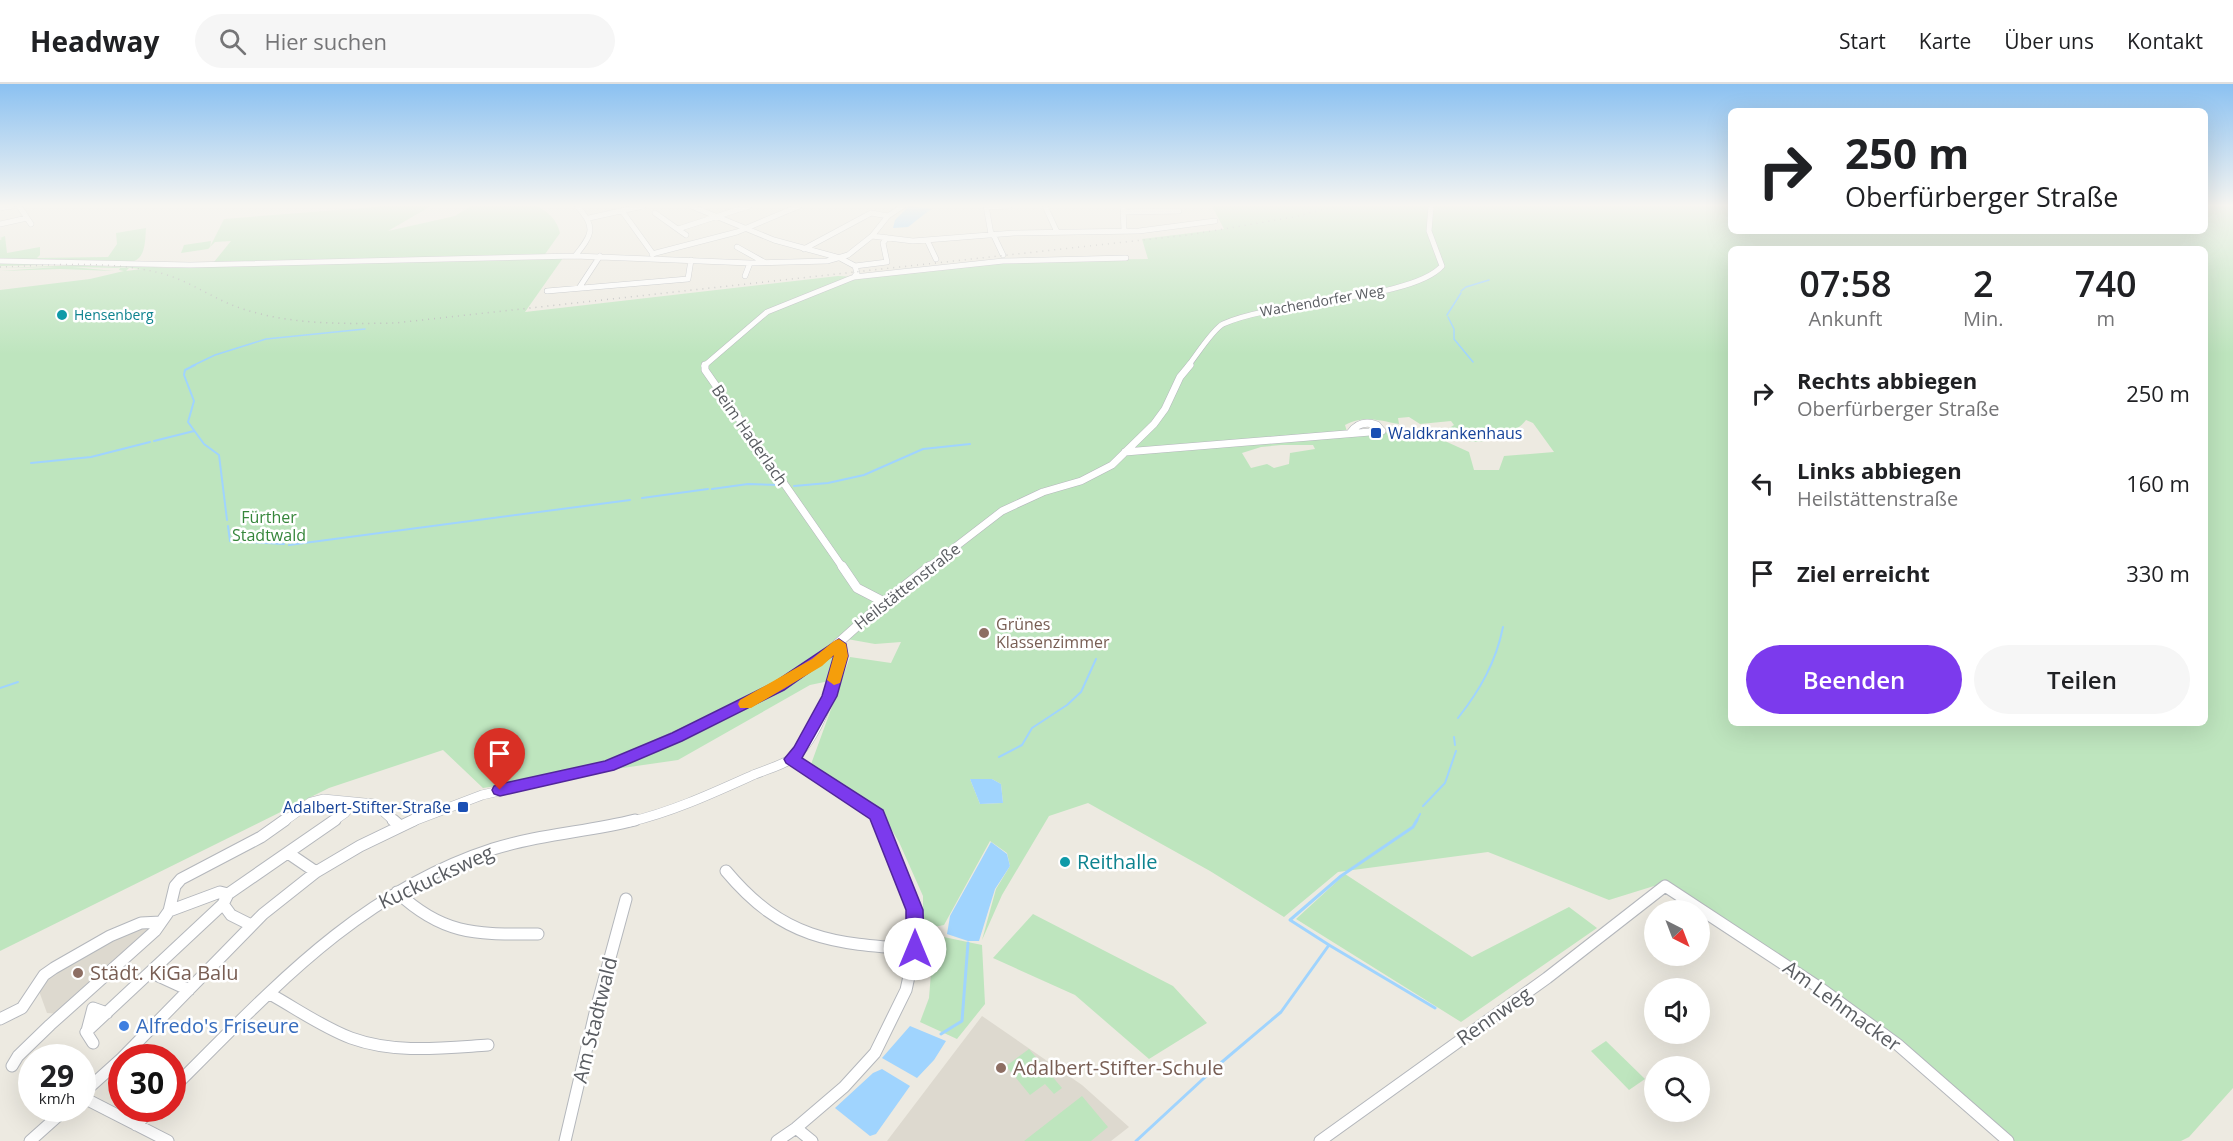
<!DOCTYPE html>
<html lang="de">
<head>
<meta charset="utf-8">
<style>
  body { margin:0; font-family:"Open Sans",sans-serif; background:#f6f6f6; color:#202124; height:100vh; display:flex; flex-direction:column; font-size:22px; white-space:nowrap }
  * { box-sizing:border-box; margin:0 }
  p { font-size:20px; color:#757577 }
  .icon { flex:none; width:33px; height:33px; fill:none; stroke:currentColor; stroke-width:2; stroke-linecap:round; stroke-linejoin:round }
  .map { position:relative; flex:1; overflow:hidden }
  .sheet { position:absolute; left:1728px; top:162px; width:480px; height:480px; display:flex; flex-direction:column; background:#fff; border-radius:9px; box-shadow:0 6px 24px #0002 }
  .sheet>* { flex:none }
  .top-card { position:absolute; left:1728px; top:24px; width:480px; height:126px; border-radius:9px; box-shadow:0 6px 24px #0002; background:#fff; color:#202124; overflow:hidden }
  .needle { width:39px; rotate:138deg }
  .tools { position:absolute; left:1644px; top:816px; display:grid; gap:12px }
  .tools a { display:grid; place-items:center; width:66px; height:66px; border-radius:50%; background:#fff; box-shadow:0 6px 24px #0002; font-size:30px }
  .speed { position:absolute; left:18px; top:960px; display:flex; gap:12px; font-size:30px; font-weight:700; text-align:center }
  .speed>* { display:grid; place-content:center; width:78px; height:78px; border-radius:50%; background:#fff; box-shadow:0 6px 24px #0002; line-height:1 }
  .speed small { font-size:15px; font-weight:400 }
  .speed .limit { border:9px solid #d22; background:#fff; color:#111 }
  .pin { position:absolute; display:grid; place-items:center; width:51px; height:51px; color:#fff; margin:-62px -26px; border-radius:50% 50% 50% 0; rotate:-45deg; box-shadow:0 0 6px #0007 }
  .pin .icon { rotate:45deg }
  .me { position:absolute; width:66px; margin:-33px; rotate:0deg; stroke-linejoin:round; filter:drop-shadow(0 0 4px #0008) }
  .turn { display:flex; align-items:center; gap:21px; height:126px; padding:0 18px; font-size:27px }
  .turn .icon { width:78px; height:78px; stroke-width:2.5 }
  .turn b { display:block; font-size:42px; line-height:51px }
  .eta { display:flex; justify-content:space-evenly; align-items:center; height:102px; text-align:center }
  .eta b { font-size:36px; font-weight:600; line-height:42px }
  .action { display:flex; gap:12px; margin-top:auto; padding:12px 18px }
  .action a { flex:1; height:69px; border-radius:36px; background:#7c3aed; color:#fff; font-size:24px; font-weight:600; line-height:69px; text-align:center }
  .action a+a { background:#f6f6f6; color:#202124 }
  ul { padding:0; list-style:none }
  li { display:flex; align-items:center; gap:18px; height:90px; padding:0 18px }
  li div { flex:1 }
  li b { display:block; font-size:22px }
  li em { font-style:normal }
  header { display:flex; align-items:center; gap:36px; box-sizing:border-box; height:84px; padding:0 30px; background:#fff; border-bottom:2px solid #e0e0e0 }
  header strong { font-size:28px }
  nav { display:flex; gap:33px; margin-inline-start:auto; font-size:21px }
  .search { width:420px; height:54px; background:#f6f6f6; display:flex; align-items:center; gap:15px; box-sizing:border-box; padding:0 21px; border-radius:33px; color:#757577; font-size:22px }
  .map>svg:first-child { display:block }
  .education { fill:#ddd9cf }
  .green { fill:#bee5be; fill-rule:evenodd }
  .water { fill:#a0d4fe }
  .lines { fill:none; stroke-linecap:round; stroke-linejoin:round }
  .stream-far2 { stroke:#a0d4fe; stroke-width:1.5 }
  .stream-far1 { stroke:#a0d4fe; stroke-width:2 }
  .stream { stroke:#a0d4fe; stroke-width:3 }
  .minor-far3-casing { stroke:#b4b7bc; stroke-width:6 }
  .minor-far2-casing { stroke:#b4b7bc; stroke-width:8 }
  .minor-far1-casing { stroke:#b4b7bc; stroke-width:10 }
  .minor-casing { stroke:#b4b7bc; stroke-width:13 }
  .minor-far3 { stroke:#fff; stroke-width:5 }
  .minor-far2 { stroke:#fff; stroke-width:7 }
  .minor-far1 { stroke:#fff; stroke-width:9 }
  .minor { stroke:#fff; stroke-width:11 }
  .rail { stroke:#b3b4b4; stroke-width:1.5; stroke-dasharray:1 5; stroke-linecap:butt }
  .route { fill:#7c3aed; stroke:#51269a; stroke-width:1.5 }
  .slow { fill:#f59e0b }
  .culture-dot { fill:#0f9aa8; stroke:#fff; stroke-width:2 }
  .transit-dot { fill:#1a4fb4; stroke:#fff; stroke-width:2 }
  .education-dot { fill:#8d6e63; stroke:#fff; stroke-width:2 }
  .shop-dot { fill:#3f7fe0; stroke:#fff; stroke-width:2 }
  .labels { text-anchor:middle; stroke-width:5; stroke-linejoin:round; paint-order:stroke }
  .far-street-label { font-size:14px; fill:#5a5d62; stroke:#fff }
  .far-culture-label { font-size:14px; fill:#0d838f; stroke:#fff; text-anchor:start }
  .transit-label { font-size:16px; fill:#164399; stroke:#fff; text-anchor:start }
  .street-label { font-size:16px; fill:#5a5d62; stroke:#fff }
  .park-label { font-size:16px; fill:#36863b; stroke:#fff }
  .education-label { font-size:16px; fill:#785e54; stroke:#fff; text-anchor:start }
  .near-culture-label { font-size:20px; fill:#0d838f; stroke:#fff; text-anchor:start }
  .near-street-label { font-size:20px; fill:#5a5d62; stroke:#fff }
  .near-education-label { font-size:20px; fill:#785e54; stroke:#fff; text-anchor:start }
  .near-shop-label { font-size:20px; fill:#366cbe; stroke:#fff; text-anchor:start }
</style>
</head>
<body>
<header>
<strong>Headway</strong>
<div class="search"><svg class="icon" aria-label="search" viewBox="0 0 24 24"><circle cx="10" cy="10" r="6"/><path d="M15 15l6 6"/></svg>Hier suchen</div>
<nav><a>Start</a><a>Karte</a><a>Über uns</a><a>Kontakt</a></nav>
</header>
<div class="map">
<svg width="2233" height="1057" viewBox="0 0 2233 1057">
  <rect width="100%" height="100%" fill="#edeae1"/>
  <path class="education" d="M135,843L154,844L60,930L47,929L39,907L46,895Z
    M982,932L1082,1001L1129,1043L1111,1057H887Z"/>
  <path class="green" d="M388,122H431L388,147L455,132L471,122H536C548,127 557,136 560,149L543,173L563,174L525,228L838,192L856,193L993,177L1148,175L1142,155L1224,145L1212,122H1731V147H2205V122H2233V1004L2189,1053L2181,1057H2010C1920,979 1830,901 1728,837C1705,823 1678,813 1654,802L1609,816L1488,768L1338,788L1284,833L1210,787L1088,719L1049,732L1002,811L982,856L996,805L1010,782L1007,769L990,757L944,841L923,845V812L899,758L881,728L810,683L850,573L891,579L901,558L875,560L847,555L829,597L810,601L678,676L483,704L443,666L329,704L0,867V206L90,195L124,187L119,186L120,184L73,183L114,187L60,185L0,187L57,183L0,184L84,181L129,184L126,187L142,185L90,180L0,182V178L91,179L170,184L209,182L211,180L175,178H214L231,157L215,158L208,165L181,169L184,161L211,157L210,163L224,135ZM1731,165H2205V639H1731ZM1409,333L1420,340L1451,337L1454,341L1448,345C1452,348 1459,354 1464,356C1483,362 1515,351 1526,336L1533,339L1554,368L1504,372L1499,386H1474L1469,368L1436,353L1403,357L1395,348L1348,351L1345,341C1364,331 1378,336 1399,340L1398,334ZM1281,361H1313L1315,365L1290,369L1289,380L1274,384L1267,380L1251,384L1242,369L1261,363ZM970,695H992L1001,700L1003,719L980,720Z
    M146,144C145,157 146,175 131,178L0,175V156L2,155L0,154L5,152L7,169L40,163V171L37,174L108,173L117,160L116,149Z
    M1345,790L1472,873L1569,823L1597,844L1461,938L1296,835Z
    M1033,830L1173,902L1207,939L1149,975L1075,911L993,874Z
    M934,851L982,861L985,920L957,955L920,938L929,914Z
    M1606,957L1645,995L1629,1006L1591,967Z
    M1029,965L1062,1004L1054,1010L1045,1000L1030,1011L1006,982Z
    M1082,1012L1108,1043L1091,1057H1024Z"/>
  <path class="water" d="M909,122L931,125L908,143L893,144L895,136Z
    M970,695H992L1001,700L1003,719L980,720Z
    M991,758L1007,770L1010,782L995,805L979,857H968L947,850L950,832Z
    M910,942L946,957L934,976L917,994L882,974Z
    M882,985L910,1002L876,1050L870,1052L835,1024L873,989Z"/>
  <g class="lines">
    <path class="stream-far2" d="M1461,207L1466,203L1489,196
      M1447,231L1461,209
      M1448,233L1454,245V255L1473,278
      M192,282L215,271L266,255L365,245"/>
    <path class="stream-far1" d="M195,281L185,286L184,291L194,317L188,338L204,360L219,371L227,436
      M154,357L194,347
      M31,379L91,373L150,358
      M794,402L828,399L864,391L923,365L970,360
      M712,405L748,400L779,401
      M642,414L708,405
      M228,442L230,457L284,460
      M289,461L630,416
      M0,604L18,598
      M1458,634C1480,606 1496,578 1503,543
      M1454,653L1455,661
      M999,673L1022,661L1032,644L1067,621L1081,608L1096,575
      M1423,722L1445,699L1456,667
      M1416,738L1420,730"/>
    <path class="stream" d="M1329,861L1435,924
      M941,950L962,937L968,859
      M1136,1057L1216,983L1281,928L1329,861L1290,836L1341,792L1413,743L1417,736"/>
    <g class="minor-far3-casing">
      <path id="minor-far3" d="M19,122L31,140
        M691,122L774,156L840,174L855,182L857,189L854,193
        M986,122L991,150
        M1045,122L1057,148
        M1123,122L1124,147
        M986,123L1009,122
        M0,124L12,122
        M622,127L653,170
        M1123,128L1179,127
        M655,129L686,151
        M589,134L643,122
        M0,140L27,134
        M678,145L749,122
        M993,150L1003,171
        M872,152L913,157L1014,149L1139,147L1215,137
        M927,156L936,175
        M737,163L764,178
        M804,165L871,129L888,132
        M652,170L737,148L799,122
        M575,172C592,151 597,143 577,122
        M0,177L190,181L575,172L750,179L827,177L848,171L872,152L888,132L903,122
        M855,182L887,178L883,159L887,154
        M745,192L750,179
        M579,204L600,172
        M547,207L688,195L691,176
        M704,282L767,228L854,193L1003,177L1126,174
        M1188,282C1196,272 1213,245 1223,240C1275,216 1412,216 1442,182L1429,147L1431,122"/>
    </g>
    <g class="minor-far2-casing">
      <path id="minor-far2" d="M705,281V286L843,484
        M1350,349C1357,339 1366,337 1377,341L1382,347
        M1125,368L1382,347
        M928,484L1002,427L1043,408L1081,397L1112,381L1154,340L1165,325L1180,293L1190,281"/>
    </g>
    <g class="minor-far1-casing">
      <path id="minor-far1" d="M842,482L857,504L884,518
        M792,675L877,731L880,738
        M283,738L311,718L323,715L375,720L395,738
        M332,738L345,729L353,719
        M411,738L482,711L608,682L742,622L817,578L884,518L930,482
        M629,738C672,728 713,709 753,691C765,686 780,682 791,675C817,659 842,589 839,560"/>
    </g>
    <g class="minor-casing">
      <path id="minor" d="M393,736L400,742
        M288,769L316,788
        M726,787C783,855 832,860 915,865
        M397,808C444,852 477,850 538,850
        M223,820L231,831L251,841
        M169,827L220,808L228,810
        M152,889L189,906
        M270,910C297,925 322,943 351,954C395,970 442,964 488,961
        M0,935L22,924L44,891L54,884L110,852L141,839L161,838
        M87,947L93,924L107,929
        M93,959L86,948L223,820L228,810L335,736
        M122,974L263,830L316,788L360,762L414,736
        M12,982L18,972L50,941L155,847L169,827L175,802L181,795L261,753L285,736
        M172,1005C270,908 357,809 493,765C540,750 588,748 635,736
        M82,1010L122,974
        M82,1013L168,1057
        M136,1041L153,1024
        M796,1044L812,1057
        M30,1057L67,1024
        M565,1057L595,929L626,815
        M777,1057L796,1044L844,1003L875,969L906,906L915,865L914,826L879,736
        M1320,1057L1547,894L1665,802L1820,904L1897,960L2008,1057"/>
    </g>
    <use href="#minor-far3" class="minor-far3"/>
    <use href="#minor-far2" class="minor-far2"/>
    <use href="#minor-far1" class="minor-far1"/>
    <use href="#minor" class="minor"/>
    <path class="rail" d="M0,183C53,181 108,176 160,189C189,196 213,215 240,224C290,241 343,240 395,239L1188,151L1294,133L1337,122"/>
  </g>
  <linearGradient id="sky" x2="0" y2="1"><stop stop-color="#8bc1f1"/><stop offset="0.45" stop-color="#f7f6f2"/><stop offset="1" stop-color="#f7f6f2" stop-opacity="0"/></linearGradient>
  <rect width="2233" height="270" fill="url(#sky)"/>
  <path class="route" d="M839,555L846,560L848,572L837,612L802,674L883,726L923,826L924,865L921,870L915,872L909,870L906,865V826L870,735L786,679L784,675L794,663L822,612L834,571L784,606L682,657L614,686L500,712L494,710L492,706L494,702L500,700L605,677L672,649L773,599Z"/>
  <path class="slow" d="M839,555L846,560L848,572L840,599L834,601L827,596L834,571L822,582L751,624H740L738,620L740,616L812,575L834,557Z"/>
  <g class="culture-dot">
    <circle cx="62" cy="231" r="6"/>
    <circle cx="1065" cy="778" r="6"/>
  </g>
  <g class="transit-dot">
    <rect x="1370" y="343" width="12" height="12" rx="3"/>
    <rect x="457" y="717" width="12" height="12" rx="3"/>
  </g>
  <g class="education-dot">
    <circle cx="984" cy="549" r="6"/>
    <circle cx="78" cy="889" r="6"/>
    <circle cx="1001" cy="984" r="6"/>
  </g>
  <circle class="shop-dot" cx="124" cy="942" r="6"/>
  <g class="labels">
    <g class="far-street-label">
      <text transform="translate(1322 217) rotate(-10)" y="5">Wachendorfer Weg</text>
    </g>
    <g class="far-culture-label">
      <text x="74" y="236">Hensenberg</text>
    </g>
    <g class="transit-label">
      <text x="1388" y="355">Waldkrankenhaus</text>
      <text x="451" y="729" text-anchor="end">Adalbert-Stifter-Straße</text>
    </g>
    <g class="street-label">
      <text transform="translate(750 351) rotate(55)" y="6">Beim Haderlach</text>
      <text transform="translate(907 502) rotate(-38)" y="6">Heilstättenstraße</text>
    </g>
    <g class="park-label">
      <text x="269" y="439">Fürther<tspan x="269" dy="18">Stadtwald</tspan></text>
    </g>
    <g class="education-label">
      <text x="996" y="546">Grünes<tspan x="996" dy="18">Klassenzimmer</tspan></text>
    </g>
    <g class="near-culture-label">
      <text x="1077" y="785">Reithalle</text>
    </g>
    <g class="near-street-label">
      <text transform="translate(436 793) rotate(-25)" y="7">Kuckucksweg</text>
      <text transform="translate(1842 922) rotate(36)" y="7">Am Lehmacker</text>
      <text transform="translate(1494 932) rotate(-35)" y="7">Rennweg</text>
      <text transform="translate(595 936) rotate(-76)" y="7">Am Stadtwald</text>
    </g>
    <g class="near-education-label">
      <text x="90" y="896">Städt. KiGa Balu</text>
      <text x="1013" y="991">Adalbert-Stifter-Schule</text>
    </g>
    <g class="near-shop-label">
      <text x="136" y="949">Alfredo's Friseure</text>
    </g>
  </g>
</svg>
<div class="tools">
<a><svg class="needle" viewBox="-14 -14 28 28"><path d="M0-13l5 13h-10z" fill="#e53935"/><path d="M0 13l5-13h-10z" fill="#757577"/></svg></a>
<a><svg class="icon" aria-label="sound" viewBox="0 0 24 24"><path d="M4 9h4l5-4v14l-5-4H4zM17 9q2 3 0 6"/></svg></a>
<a><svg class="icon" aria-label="search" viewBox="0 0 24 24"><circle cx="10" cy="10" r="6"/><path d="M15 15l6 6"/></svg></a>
</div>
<div class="speed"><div>29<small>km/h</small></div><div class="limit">30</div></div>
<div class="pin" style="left:500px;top:706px;background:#d93025"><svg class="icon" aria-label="arrive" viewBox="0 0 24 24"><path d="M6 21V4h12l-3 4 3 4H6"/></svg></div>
<svg class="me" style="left:915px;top:865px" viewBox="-20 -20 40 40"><circle r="19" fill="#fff"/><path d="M0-13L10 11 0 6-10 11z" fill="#7c3aed"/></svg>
<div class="top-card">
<div class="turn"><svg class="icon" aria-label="right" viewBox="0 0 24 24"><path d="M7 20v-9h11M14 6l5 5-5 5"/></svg><div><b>250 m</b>Oberfürberger Straße</div></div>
</div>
<section class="sheet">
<div class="eta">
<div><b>07:58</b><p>Ankunft</p></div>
<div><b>2</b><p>Min.</p></div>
<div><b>740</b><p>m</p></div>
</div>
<ul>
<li><svg class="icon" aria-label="right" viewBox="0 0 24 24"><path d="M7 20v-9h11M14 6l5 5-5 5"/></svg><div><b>Rechts abbiegen</b><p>Oberfürberger Straße</p></div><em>250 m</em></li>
<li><svg class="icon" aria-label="left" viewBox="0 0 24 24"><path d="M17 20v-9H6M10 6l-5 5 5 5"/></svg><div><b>Links abbiegen</b><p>Heilstättenstraße</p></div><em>160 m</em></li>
<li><svg class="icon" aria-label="arrive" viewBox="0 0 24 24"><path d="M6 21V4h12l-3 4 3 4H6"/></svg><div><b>Ziel erreicht</b></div><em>330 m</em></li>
</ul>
<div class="action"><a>Beenden</a><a>Teilen</a></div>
</section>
</div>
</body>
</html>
